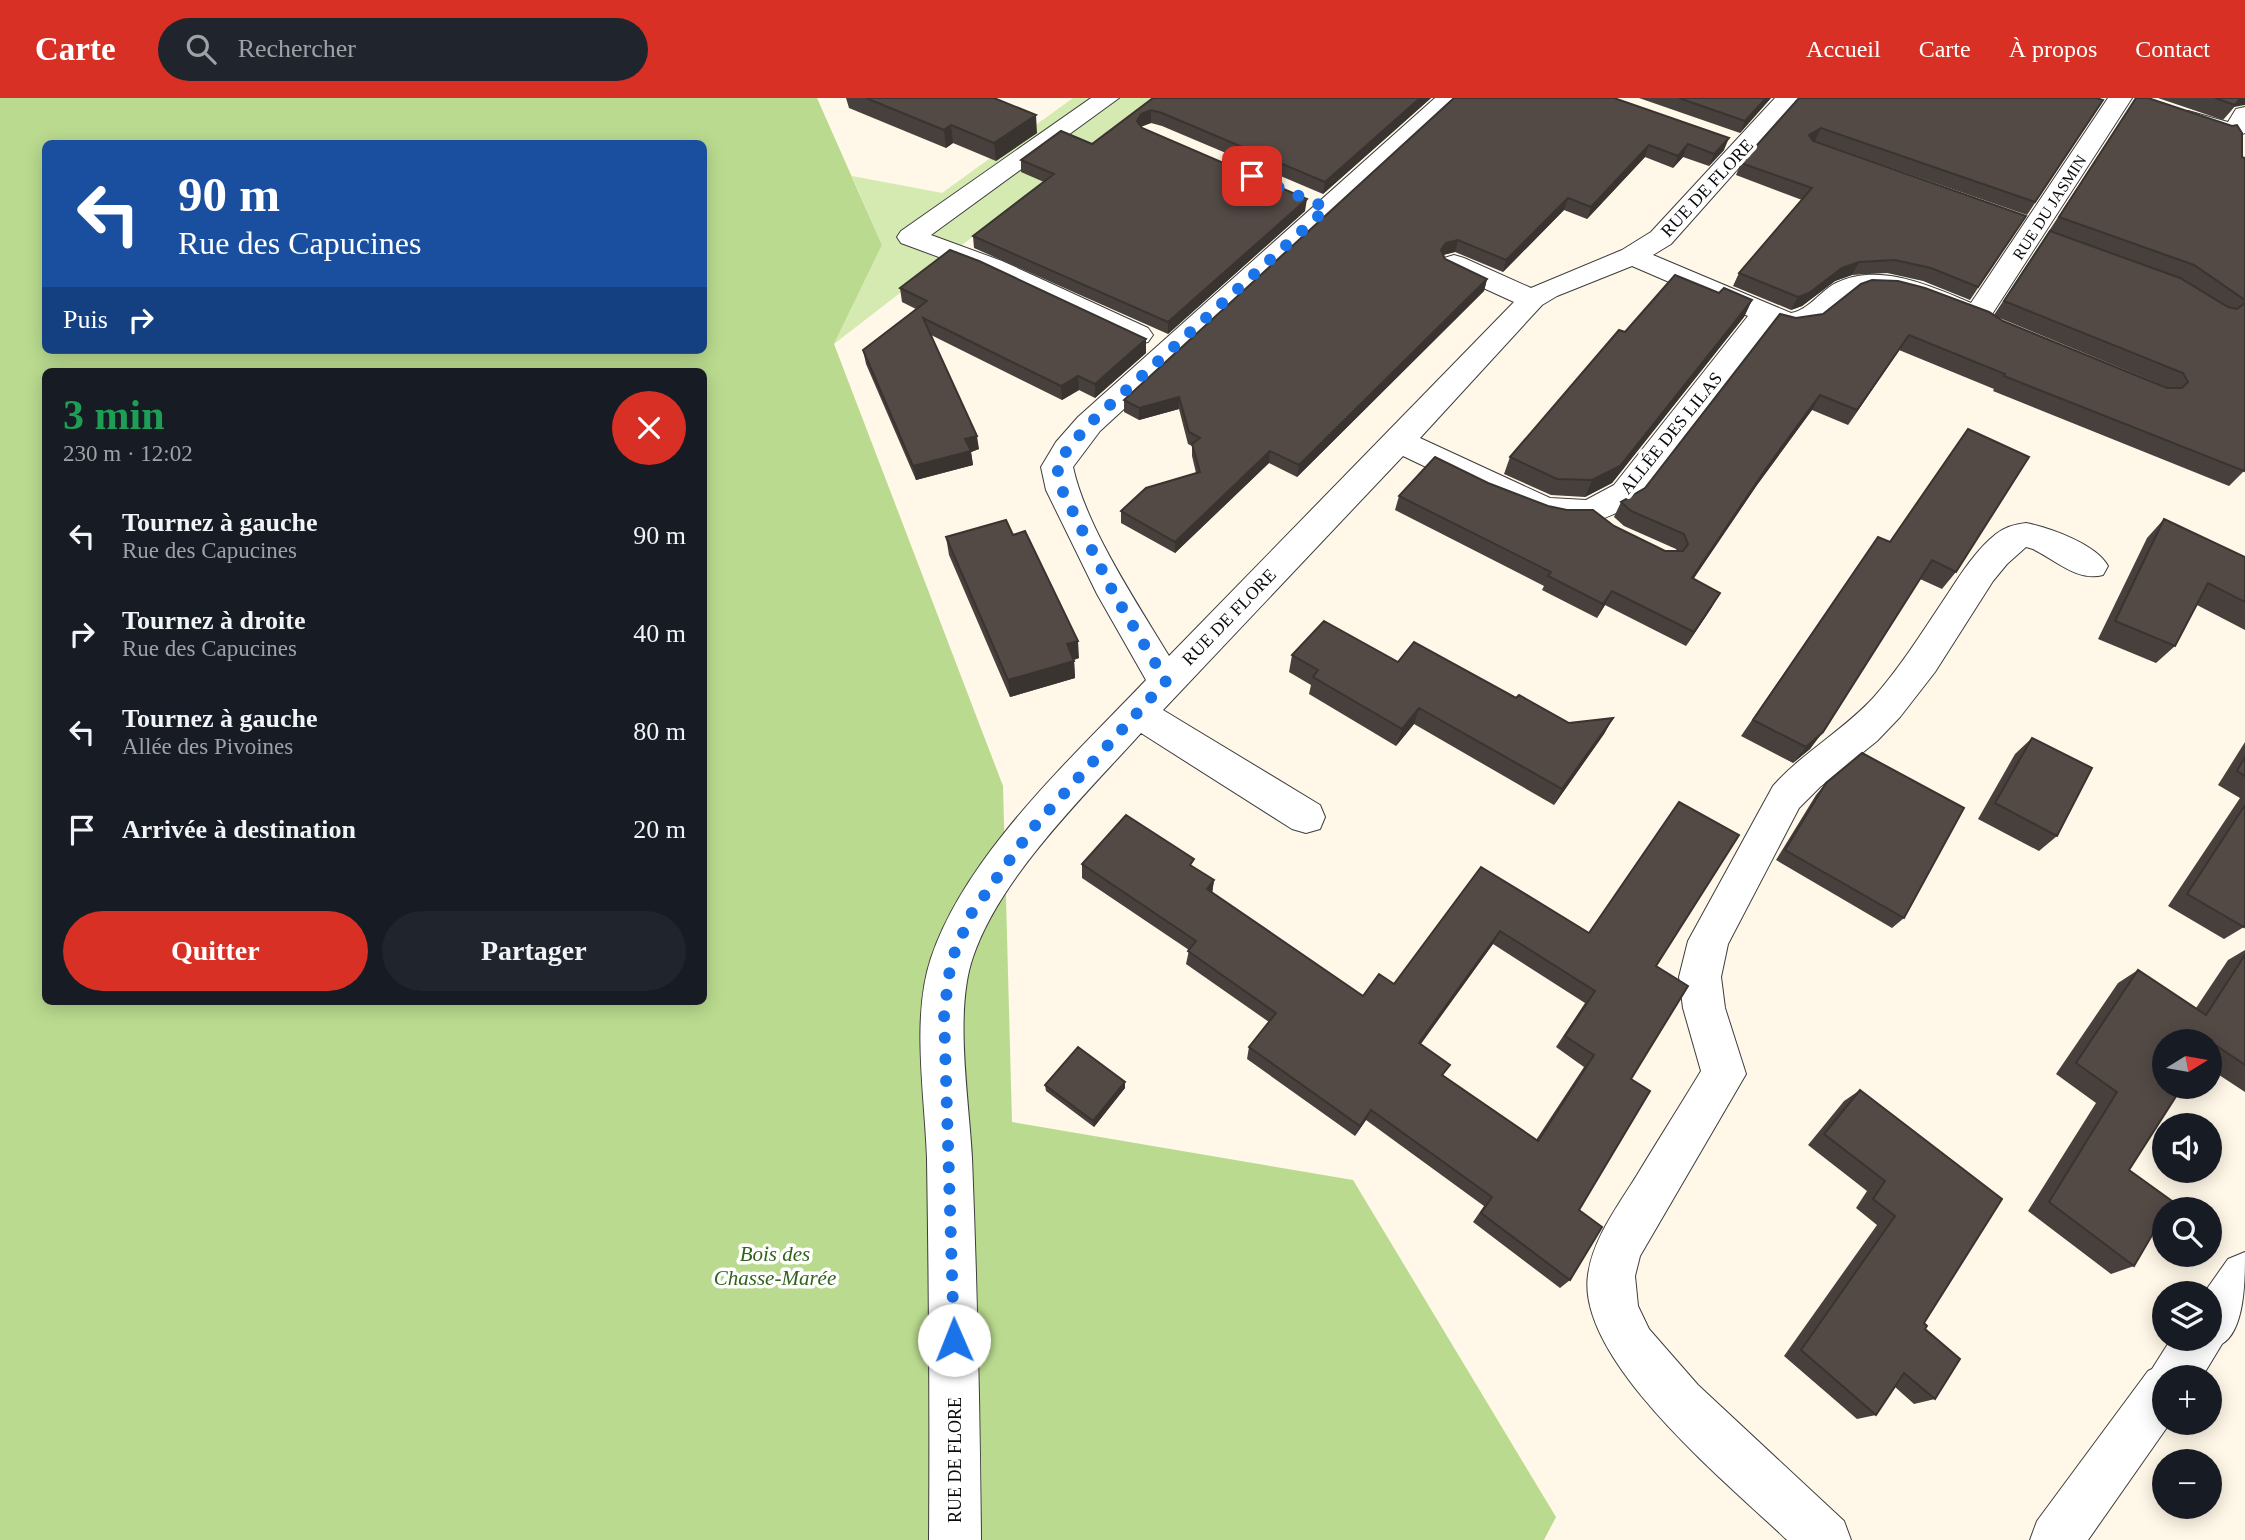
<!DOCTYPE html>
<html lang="fr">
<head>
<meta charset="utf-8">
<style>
  body { margin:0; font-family:Georgia,serif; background:#20242c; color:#f1f3f6; height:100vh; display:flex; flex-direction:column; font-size:26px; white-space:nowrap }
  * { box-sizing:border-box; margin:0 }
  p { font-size:23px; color:#9ea1a6 }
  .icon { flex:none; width:38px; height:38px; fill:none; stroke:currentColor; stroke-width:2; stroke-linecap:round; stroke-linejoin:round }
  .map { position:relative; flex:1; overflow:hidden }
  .drawer { position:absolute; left:42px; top:270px; width:665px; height:637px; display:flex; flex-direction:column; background:#171b24; border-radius:10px; box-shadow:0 4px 18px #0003 }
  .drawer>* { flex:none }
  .hud { position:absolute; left:42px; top:42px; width:665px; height:214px; border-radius:10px; box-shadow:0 4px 18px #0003; background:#1a4fa0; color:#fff; overflow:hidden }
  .needle { width:46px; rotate:79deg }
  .controls { position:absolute; left:2152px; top:931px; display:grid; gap:14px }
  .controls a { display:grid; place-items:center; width:70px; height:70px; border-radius:50%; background:#171b24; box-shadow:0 4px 18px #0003; font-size:35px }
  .pin { position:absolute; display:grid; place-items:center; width:60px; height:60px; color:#fff; margin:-30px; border-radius:14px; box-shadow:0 4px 10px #0006 }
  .me { position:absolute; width:77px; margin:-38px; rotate:359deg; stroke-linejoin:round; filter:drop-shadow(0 0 5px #0008) }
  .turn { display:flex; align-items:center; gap:24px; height:147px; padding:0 21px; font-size:32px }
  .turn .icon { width:91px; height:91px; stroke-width:2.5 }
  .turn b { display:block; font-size:49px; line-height:60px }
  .then { display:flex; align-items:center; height:66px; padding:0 21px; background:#0003; gap:14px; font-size:26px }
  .round { display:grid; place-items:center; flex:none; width:74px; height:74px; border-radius:37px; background:#20242c }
  .summary { display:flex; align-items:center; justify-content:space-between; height:119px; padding:0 21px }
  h1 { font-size:42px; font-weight:700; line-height:52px; color:#1e9e55 }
  .primary-button { display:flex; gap:14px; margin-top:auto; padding:14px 21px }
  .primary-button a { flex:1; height:80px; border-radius:42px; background:#d93025; color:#fff; font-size:28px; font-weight:700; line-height:80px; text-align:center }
  .primary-button a+a { background:#20242c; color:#f1f3f6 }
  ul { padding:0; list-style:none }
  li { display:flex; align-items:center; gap:21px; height:98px; padding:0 21px }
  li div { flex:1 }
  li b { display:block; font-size:26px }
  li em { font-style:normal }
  header { display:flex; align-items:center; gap:42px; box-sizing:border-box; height:98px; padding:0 35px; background:#d93025; color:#fff }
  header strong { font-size:33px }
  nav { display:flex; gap:38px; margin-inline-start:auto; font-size:24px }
  .search { width:490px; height:63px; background:#20242c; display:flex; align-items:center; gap:18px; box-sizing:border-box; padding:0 24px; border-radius:38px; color:#9ea1a6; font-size:26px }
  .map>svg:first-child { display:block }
  .green { fill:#d5eab0 }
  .forest { fill:#badb8f; fill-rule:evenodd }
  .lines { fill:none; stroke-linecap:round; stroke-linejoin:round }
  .street-casing { stroke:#3d3d3d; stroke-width:2 }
  .street { fill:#fff; fill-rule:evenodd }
  .wall { fill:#47403c; fill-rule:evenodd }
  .shaded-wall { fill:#3a3431 }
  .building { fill:#534a46; stroke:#3a3431; stroke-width:2; fill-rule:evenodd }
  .route { stroke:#1a73e8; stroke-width:12; stroke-dasharray:0 21.6 }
  .labels { text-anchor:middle; stroke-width:7; stroke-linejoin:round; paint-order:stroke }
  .far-street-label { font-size:16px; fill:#0a0a0a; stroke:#fff }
  .street-label { font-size:18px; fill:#0a0a0a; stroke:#fff }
  .near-park-label { font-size:21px; font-style:italic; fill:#316319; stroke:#fff }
</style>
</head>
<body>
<header>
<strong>Carte</strong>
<div class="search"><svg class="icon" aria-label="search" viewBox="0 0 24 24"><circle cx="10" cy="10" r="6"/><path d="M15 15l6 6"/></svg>Rechercher</div>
<nav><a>Accueil</a><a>Carte</a><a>À propos</a><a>Contact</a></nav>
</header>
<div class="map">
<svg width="2245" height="1442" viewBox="0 0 2245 1442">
  <rect width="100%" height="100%" fill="#fff7e7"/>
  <path class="green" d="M1073,0H1152L834,246L882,147L852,78L942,95Z"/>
  <path class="forest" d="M0,0H817L882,147L834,246L1003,688L1012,1024L1353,1082L1556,1419L1544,1442H0ZM46,46H704V252H46ZM46,273H704V903H46Z"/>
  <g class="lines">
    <g class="street-casing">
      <path id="street" d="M1091,0H1119L931,137L1002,163L1148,230L1153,237L1148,244L1138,246L982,175L901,145L897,139L901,133Z
        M1435,0H1462L1100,333L1073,369C1086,429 1137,505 1169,558L1514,204L1444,172L1440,166L1444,160L1454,157L1464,160L1531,190L1622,152L1651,134L1775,0H1801L1671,146L1653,157L1791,215C1809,212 1820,193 1836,185C1879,164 1931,188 1971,205L2108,0H2132L1987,224L1977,227L1967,224C1936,212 1897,189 1863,195C1830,202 1821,249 1771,228L1636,403C1582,442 1540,422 1486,397C1458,384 1430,371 1403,358L1163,612L1320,707L1325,719L1320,731L1306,735L1292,731L1141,635C1085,697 1000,779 973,859C954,913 969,1001 972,1060C977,1187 980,1315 981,1442H929C930,1315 929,1188 927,1061C925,999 911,919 931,860C966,756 1072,660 1146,582L1097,496L1046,392L1041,369L1056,344L1078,319ZM1632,168L1748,218L1614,387L1586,402L1550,400L1420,340L1542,207L1557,198Z
        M2245,9V35L2230,41L2179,26L2175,21L2179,16L2188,13L2228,24L2236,11Z
        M2026,425C2050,430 2096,446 2108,468L2103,477C2078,484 2055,462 2033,451L2026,449L2007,466L1993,483L1935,574L1900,619L1877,643L1820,689L1799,710L1728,846L1721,879L1725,910L1746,976L1640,1158L1635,1178L1638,1208L1649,1231L1698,1287L1844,1423L1851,1442H1787C1729,1386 1576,1263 1588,1177C1593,1140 1618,1108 1637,1077C1658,1042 1680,1008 1701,973L1683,910L1679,879L1688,843L1773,688C1803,654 1843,633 1874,599C1902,567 1925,530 1949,494C1962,474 1977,451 1996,436C2005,429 2016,426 2026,425Z
        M2245,1154C2245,1182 2245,1232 2222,1246L2202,1279H2165V1325H2170L2088,1442H2030L2037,1423L2148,1273L2152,1271L2171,1241H2210V1195H2204L2228,1161Z"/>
    </g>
    <use href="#street" class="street"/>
  </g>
  <path class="wall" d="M846,0H994L1037,35L996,63L953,45L946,50L849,10Z
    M1153,0H1431L1323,96L1162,28L1151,25L1141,29L1142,30L1305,113L1168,236L974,150L973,138L1044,84L1021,74V62L1092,46Z
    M1454,0L1724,52L1709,68L1683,59L1673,70L1645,59L1587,121L1564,112L1503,174L1455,154L1443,157L1445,161L1487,181L1484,193L1297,379L1269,365L1175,455L1121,425V413L1196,375L1192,358V348L1188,346L1179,311L1139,322L1124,314V302Z
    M1639,0H1771L1740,35Z
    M1799,0L2103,2L2027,117L1814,43L2026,118L1970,202L1923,183L1887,175L1852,177L1835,183L1802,208L1791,212L1733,188L1739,175L1802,102L1736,77L1741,65Z
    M2136,0L2245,60V370L2244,373L2229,388L1993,293L1994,291L1899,252L1848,327L1812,312L1757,387L1693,481L1712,509L1686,548L1605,507L1597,520L1542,492L1544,488L1395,412L1399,398L1488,385L1548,408L1614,428L1665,453H1677L1676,451L1624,428L1614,419L1621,404L1645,390L1796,220L1994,217ZM1997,219L2169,290L2003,223Z
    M2158,0H2245L2234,9L2223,22Z
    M900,190L1146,241V255L1095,300L1079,292L1062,302L931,237L979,351L971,354L973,367L916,382L866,266L863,252L916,211L902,204Z
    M1719,195L1752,202L1744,219L1612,385L1585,399L1551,397L1504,376L1510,359L1625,234Z
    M1968,331L1956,474L1942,491L1920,481L1810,651L1793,665L1741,638L1878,439L1890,444Z
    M2164,421L2245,459V532L2197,507L2175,548L2156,565L2098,541L2147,440Z
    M1013,437L1079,560L1074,562L1075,580L1010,599L949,457L946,439Z
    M1292,557L1398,564L1516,600L1569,625L1613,620L1604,636L1554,707L1414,626L1396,648L1309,596L1311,587L1289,574Z
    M2032,640L2057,738L2039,753L1978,721L2015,656Z
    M2245,644V827L2244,829L2224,841L2168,808L2240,700L2218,687Z
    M1826,685L1904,820L1892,830L1776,762L1816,697Z
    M1082,766L1193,769L1214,782L1212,795L1363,898L1394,886L1481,769L1589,835L1656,868L1631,981L1579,1112L1570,1182L1560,1190L1473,1124L1484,1108L1366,1022L1355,1038L1247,961L1249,949L1269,924L1186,866L1189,852L1082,780ZM1493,846L1585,905L1556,949L1584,969L1536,1042L1443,977L1450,967L1421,946Z
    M2245,852V994L2210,971V943L2129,1072L2134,1168L2111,1176L2028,1113L2096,1005L2056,976L2118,885L2138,872L2196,910L2228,862Z
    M1045,987L1125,990L1094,1029L1046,993Z
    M1860,992L2002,1101L1924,1225L1935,1301L1914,1306L1895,1289L1876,1317L1857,1321L1784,1258L1877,1127L1856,1110L1867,1093L1808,1047L1844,1003Z"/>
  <path class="shaded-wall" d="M1420,0H1431L1323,96L1325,84Z
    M1766,0H1771L1740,35L1745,23Z
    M2240,0H2245V7L2234,9L2223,22Z
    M1151,12V25L1141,28L1137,23L1141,16Z
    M1036,17L1037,35L996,63L994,45Z
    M951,27L953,45L946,50L944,32Z
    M1821,30L1815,43L1803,49L1809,37Z
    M1729,40L1724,52L1709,68L1714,56Z
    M1688,46L1683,59L1673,70L1678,58Z
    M1649,47L1645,59L1587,121L1591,109Z
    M1568,100L1564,112L1503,174L1506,162Z
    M1307,101L1305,113L1168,236V224Z
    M1458,142L1455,154L1443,157L1441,152L1446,145Z
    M1859,164L1852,177L1835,183L1802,208L1791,212L1798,199L1842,170Z
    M1487,181L1484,193L1297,379L1299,367Z
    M1752,202L1744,219L1612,385L1585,399L1592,382Z
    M1909,237L1899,252L1848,327L1857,312Z
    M1146,241V255L1095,300V286Z
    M1078,278L1079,292L1062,302L1061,288Z
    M1820,297L1812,312L1757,387L1684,495L1692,480L1765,372Z
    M1179,299V311L1139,322V310Z
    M977,338L979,351L971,354L973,367L916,382L913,368L965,341Z
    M1270,353L1269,365L1175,455V444Z
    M1612,493L1605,507L1597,520L1603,506Z
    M1720,495L1712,509L1686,548L1694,534Z
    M1078,543L1079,560L1068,563L1067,546Z
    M1074,563L1075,580L1010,599L1008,582Z
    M1419,610L1414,626L1396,648L1402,631Z
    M1613,620L1604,636L1554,707L1562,691Z
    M1823,634L1810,651L1793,665L1806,649Z
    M1214,782L1212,796L1207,791Z
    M1500,833L1493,846L1413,956L1419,945Z
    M1125,984V990L1094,1029L1093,1023Z
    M1371,1012L1366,1022L1355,1038L1360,1028Z"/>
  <path class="building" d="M866,0H994L1036,17L994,45L951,27L944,32Z
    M1153,0H1420L1325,84L1162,15L1151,12L1141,16L1137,23L1142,30L1307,101L1168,224L973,138L1054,76L1021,62L1061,33L1092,46Z
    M1454,0H1614L1729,40L1714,56L1688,46L1678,58L1649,47L1591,109L1568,100L1506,162L1458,142L1446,145L1441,152L1445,161L1487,181L1299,367L1270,353L1175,444L1121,413L1146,390L1200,374L1192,346L1200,340L1189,334L1179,299L1139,310L1124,302Z
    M1679,0H1766L1745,23Z
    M1799,0H2096L2103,2L2035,104L1821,30L1809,37L1813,43L2026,118L1978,189L1931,170L1895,162L1859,164L1842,170L1809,195L1798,199L1739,175L1812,90L1741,65Z
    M2136,0H2148L2232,28L2237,27L2242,35V59L2245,60V202L2194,167L2059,119Z
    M2215,0H2240L2235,7Z
    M2050,133L2180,180L2228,209L2237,211L2245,205V370L2244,373L2004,278L2005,276L1909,237L1857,312L1820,297L1765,372L1692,480L1720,495L1694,534L1612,493L1603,506L1548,478L1551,474L1399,398L1435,359L1488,385L1548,408L1567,412H1593L1614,428L1665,453H1683L1688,446L1684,436L1631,413L1621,404L1645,390L1780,216L1796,220L1823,216L1861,186L1872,182L1898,183L1925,190L1989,214L2003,223L2167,290H2182L2188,284L2183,275L2004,203Z
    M950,152L979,163L1146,241L1095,286L1078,278L1061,288L923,220L977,338L965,341L971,353L913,368L863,252L927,203L900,190Z
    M1675,177L1719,195L1724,190L1752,202L1620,368L1592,382L1557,381L1510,359L1619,232L1625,234Z
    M1968,331L2029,359L1956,474L1932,462L1823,634L1806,649L1753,622L1878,439L1890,444Z
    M2164,421L2245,459V504L2208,485L2175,548L2115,523Z
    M1006,422L1013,437L1025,433L1078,543L1067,546L1074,563L1008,582L946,439Z
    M1324,523L1398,564L1414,544L1516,600L1519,597L1569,625L1613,620L1562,691L1419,610L1402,631L1313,579L1318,572L1292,557Z
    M2032,640L2092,670L2057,738L1995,705Z
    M1862,655L1964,710L1904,820L1785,752L1826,685Z
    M2245,659V678L2237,673Z
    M1679,704L1739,737L1656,868L1688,888L1631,981L1650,993L1579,1112L1602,1129L1570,1182L1481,1115L1492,1099L1371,1012L1360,1028L1249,949L1276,915L1188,853L1196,843L1082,766L1126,717L1194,761L1190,767L1214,782L1207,791L1363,898L1379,876L1394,886L1481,769L1589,835ZM1500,833L1595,893L1565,938L1594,957L1538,1043L1442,977L1450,967L1419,945Z
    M2245,707V827L2244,829L2187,796Z
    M2245,857V967L2211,944L2210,945V943H2165V989H2182L2129,1072L2172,1103L2167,1111H2165V1115L2134,1168L2049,1104L2117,994L2076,965L2138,872L2206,917Z
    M1078,949L1125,984L1093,1023L1045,987Z
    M1860,992L2002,1101L1924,1225L1927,1228L1925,1231L1960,1261L1935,1301L1904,1275L1876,1317L1801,1252L1895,1118L1873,1101L1885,1083L1824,1036Z"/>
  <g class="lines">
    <path class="route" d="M954,1242L944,915L951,863L971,816L1032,731L1166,583L1114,496L1062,392L1057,369L1067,352L1089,326L1327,110L1252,78"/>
  </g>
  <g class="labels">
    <g class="far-street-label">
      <text transform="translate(2049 109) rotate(-57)" y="6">RUE DU JASMIN</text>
    </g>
    <g class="street-label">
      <text transform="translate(1707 90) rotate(-47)" y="6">RUE DE FLORE</text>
      <text transform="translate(1671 335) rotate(-51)" y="6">ALLÉE DES LILAS</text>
      <text transform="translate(1229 519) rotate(-46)" y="6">RUE DE FLORE</text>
      <text transform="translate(955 1362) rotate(-90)" y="6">RUE DE FLORE</text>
    </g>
    <g class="near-park-label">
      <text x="775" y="1163">Bois des<tspan x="775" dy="24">Chasse-Marée</tspan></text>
    </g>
  </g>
</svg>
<div class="controls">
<a><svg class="needle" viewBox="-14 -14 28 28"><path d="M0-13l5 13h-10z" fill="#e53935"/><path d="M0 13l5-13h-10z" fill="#9ea1a6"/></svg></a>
<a><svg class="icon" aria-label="sound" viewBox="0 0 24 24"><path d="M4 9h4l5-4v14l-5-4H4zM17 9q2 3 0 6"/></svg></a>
<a><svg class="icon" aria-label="search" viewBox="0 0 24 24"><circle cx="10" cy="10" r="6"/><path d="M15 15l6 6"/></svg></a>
<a><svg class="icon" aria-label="layers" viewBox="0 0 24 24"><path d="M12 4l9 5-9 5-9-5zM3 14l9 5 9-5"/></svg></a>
<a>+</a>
<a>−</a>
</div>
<div class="pin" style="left:1252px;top:78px;background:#d93025"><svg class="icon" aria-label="arrive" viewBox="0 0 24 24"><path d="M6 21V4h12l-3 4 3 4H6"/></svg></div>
<svg class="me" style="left:954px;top:1242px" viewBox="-20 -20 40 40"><circle r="19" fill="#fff"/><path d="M0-13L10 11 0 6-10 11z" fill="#1a73e8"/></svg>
<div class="hud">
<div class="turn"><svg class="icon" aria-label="left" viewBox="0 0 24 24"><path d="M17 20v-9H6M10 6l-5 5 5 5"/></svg><div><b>90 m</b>Rue des Capucines</div></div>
<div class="then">Puis<svg class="icon" aria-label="right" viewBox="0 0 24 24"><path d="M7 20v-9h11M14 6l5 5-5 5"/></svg></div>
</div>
<section class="drawer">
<div class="summary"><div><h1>3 min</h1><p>230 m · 12:02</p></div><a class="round" style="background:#d93025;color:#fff"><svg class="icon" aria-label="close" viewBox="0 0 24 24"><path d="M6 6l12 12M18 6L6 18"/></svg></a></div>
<ul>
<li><svg class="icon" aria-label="left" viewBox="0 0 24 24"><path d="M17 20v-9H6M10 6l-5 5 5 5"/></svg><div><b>Tournez à gauche</b><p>Rue des Capucines</p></div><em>90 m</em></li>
<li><svg class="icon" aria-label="right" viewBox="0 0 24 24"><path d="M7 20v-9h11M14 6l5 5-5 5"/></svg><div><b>Tournez à droite</b><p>Rue des Capucines</p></div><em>40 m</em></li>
<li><svg class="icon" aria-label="left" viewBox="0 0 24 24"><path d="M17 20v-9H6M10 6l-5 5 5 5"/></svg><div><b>Tournez à gauche</b><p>Allée des Pivoines</p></div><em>80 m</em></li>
<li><svg class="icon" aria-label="arrive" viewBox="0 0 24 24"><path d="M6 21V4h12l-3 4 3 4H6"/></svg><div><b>Arrivée à destination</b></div><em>20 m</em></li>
</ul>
<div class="primary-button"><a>Quitter</a><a>Partager</a></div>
</section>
</div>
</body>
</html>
